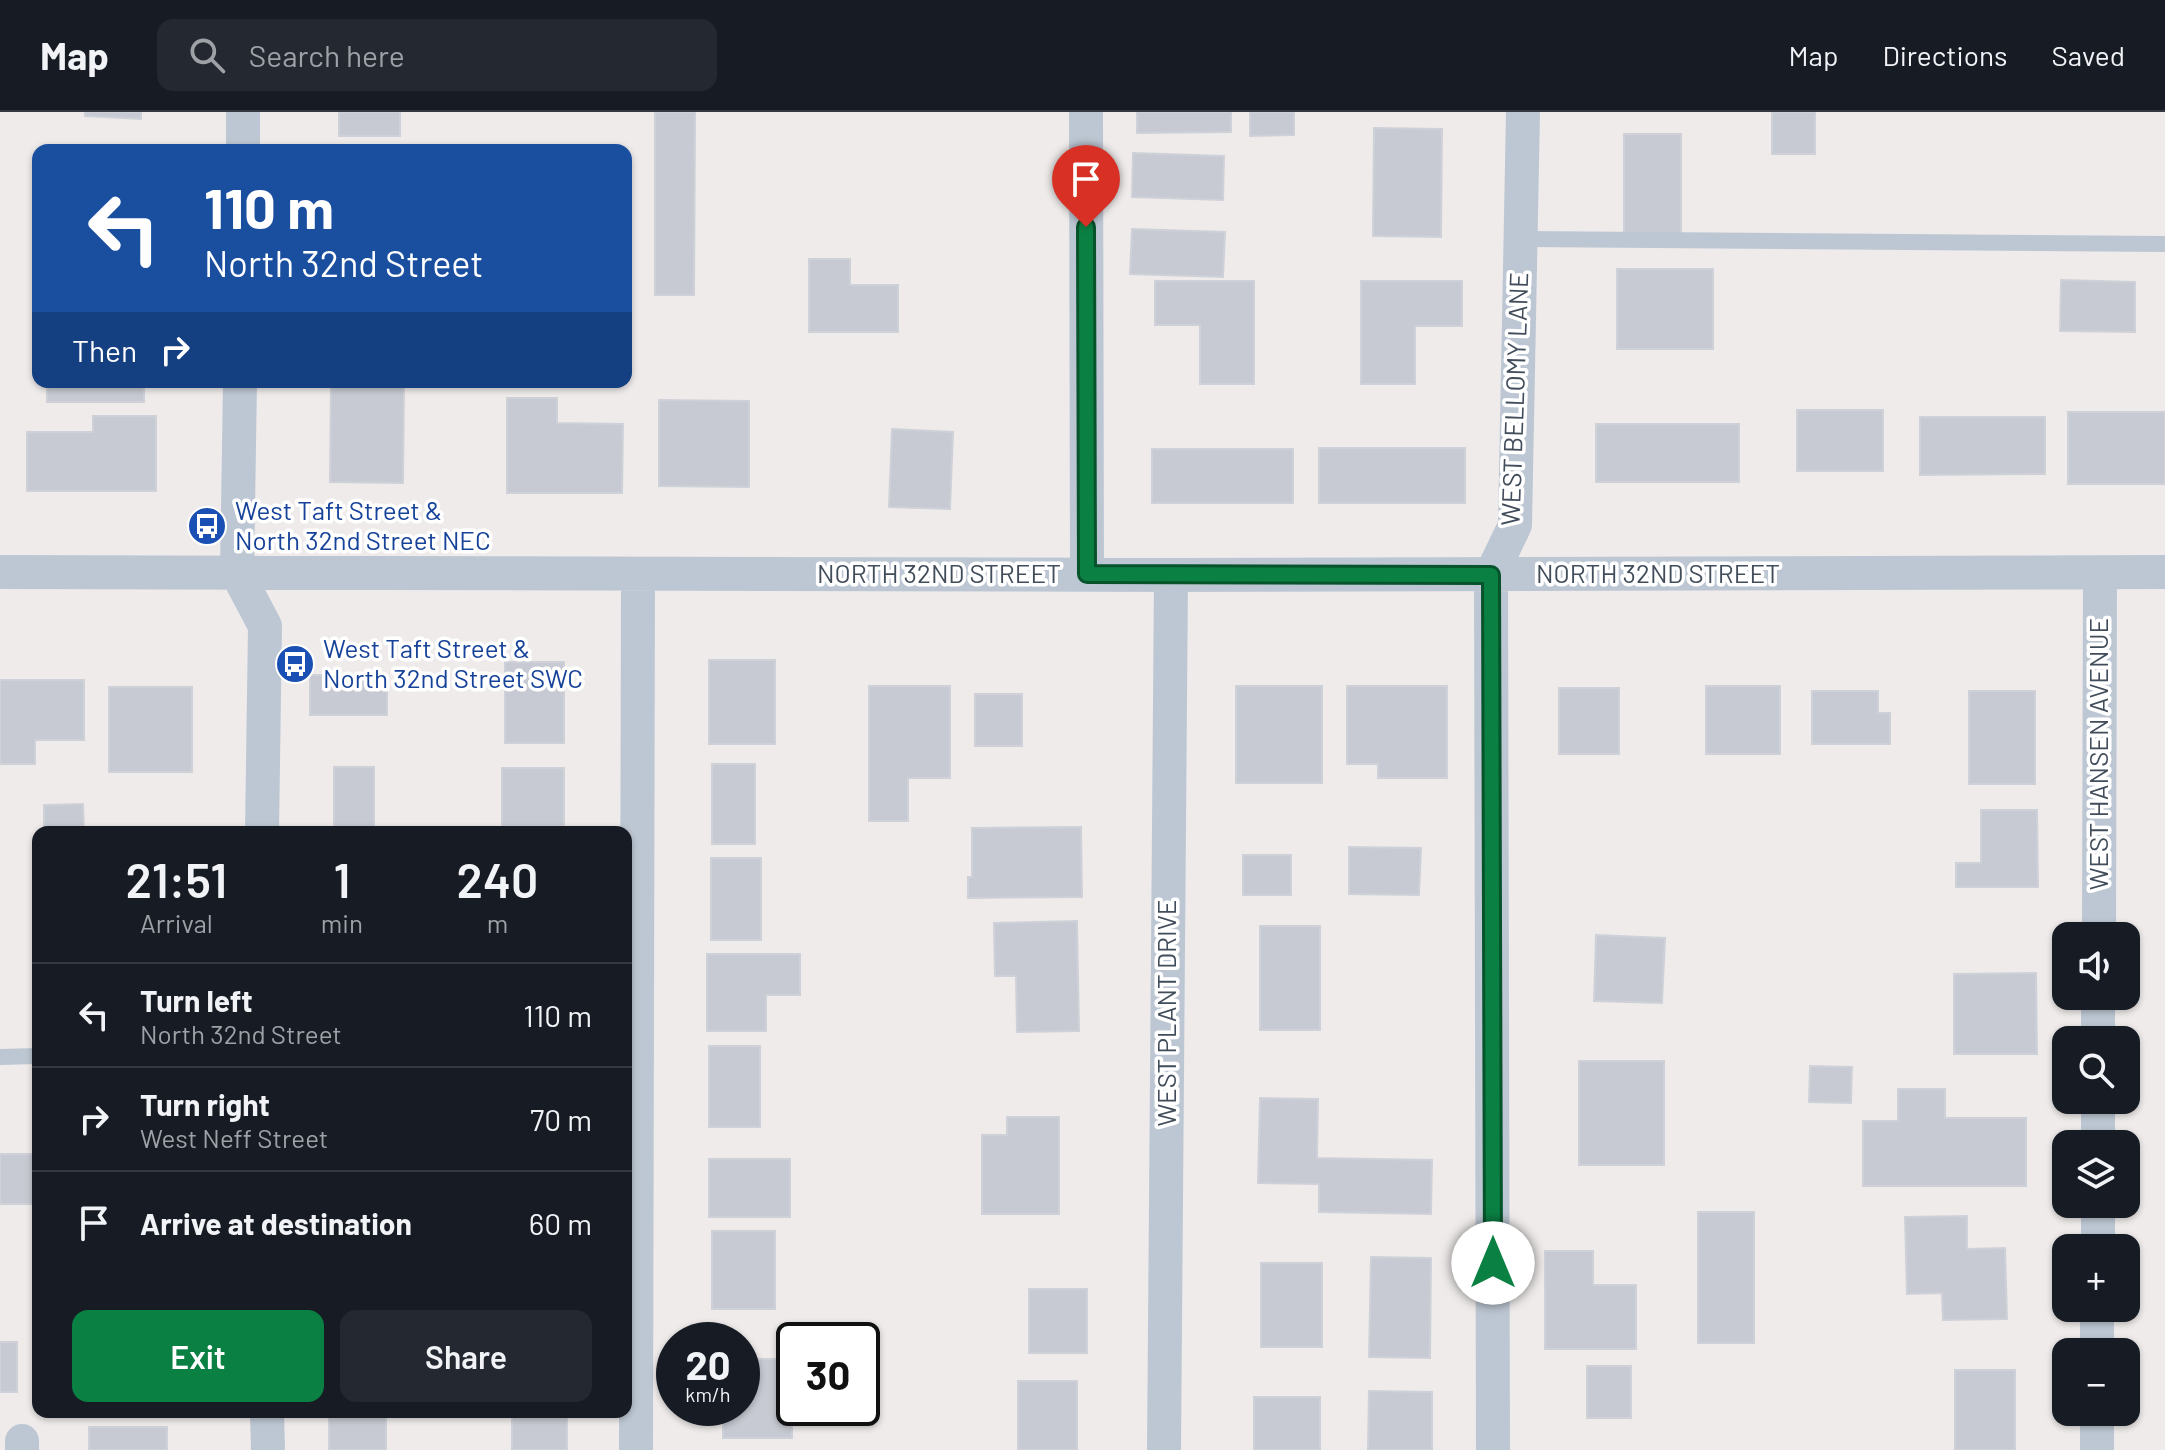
<!DOCTYPE html>
<html lang="en">
<head>
<meta charset="utf-8">
<style>
  body { margin:0; font-family:Barlow,sans-serif; background:#242831; color:#f1f3f6; height:100vh; display:flex; flex-direction:column; font-size:30px; white-space:nowrap }
  * { box-sizing:border-box; margin:0 }
  p { font-size:26px; color:#9ea1a6 }
  .icon { flex:none; width:44px; height:44px; fill:none; stroke:currentColor; stroke-width:2; stroke-linecap:round; stroke-linejoin:round }
  .map { position:relative; flex:1; overflow:hidden }
  .panel { position:absolute; left:32px; top:714px; width:600px; height:592px; display:flex; flex-direction:column; background:#171b24; border-radius:16px; box-shadow:0 2px 6px #0004 }
  .panel>* { flex:none }
  .top-card { position:absolute; left:32px; top:32px; width:600px; height:244px; border-radius:16px; box-shadow:0 2px 6px #0004; background:#1a4fa0; color:#fff; overflow:hidden }
  .fabs { position:absolute; left:2052px; top:810px; display:grid; gap:16px }
  .fabs a { display:grid; place-items:center; width:88px; height:88px; border-radius:16px; background:#171b24; box-shadow:0 2px 6px #0004; font-size:40px }
  .speed { position:absolute; left:656px; top:1210px; display:flex; gap:16px; font-size:40px; font-weight:700; text-align:center }
  .speed>* { display:grid; place-content:center; width:104px; height:104px; border-radius:50%; background:#171b24; box-shadow:0 2px 6px #0004; line-height:1 }
  .speed small { font-size:20px; font-weight:400 }
  .speed .limit { border:4px solid #111; border-radius:12px; background:#fff; color:#111 }
  .pin { position:absolute; display:grid; place-items:center; width:68px; height:68px; color:#fff; margin:-82px -34px; border-radius:50% 50% 50% 0; rotate:-45deg; box-shadow:0 0 8px #0007 }
  .pin .icon { rotate:45deg }
  .me { position:absolute; width:88px; margin:-44px; rotate:0deg; stroke-linejoin:round; filter:drop-shadow(0 0 6px #0008) }
  .turn { display:flex; align-items:center; gap:28px; height:168px; padding:0 40px; font-size:36px }
  .turn .icon { width:104px; height:104px; stroke-width:2.5 }
  .turn b { display:block; font-size:56px; line-height:68px }
  .then { display:flex; align-items:center; height:76px; padding:0 40px; background:#0003; gap:16px; font-size:30px }
  .eta { display:flex; justify-content:space-evenly; align-items:center; height:136px; text-align:center }
  .eta b { font-size:48px; font-weight:600; line-height:56px }
  .button { display:flex; gap:16px; margin-top:auto; padding:16px 40px }
  .button a { flex:1; height:92px; border-radius:16px; background:#0b8043; color:#fff; font-size:32px; font-weight:600; line-height:92px; text-align:center }
  .button a+a { background:#242831; color:#f1f3f6 }
  ul { padding:0; list-style:none }
  li { display:flex; align-items:center; gap:24px; height:104px; padding:0 40px; border-top:2px solid #363941 }
  li div { flex:1 }
  li b { display:block; font-size:30px }
  li em { font-style:normal }
  header { display:flex; align-items:center; gap:48px; box-sizing:border-box; height:112px; padding:0 40px; background:#171b24; border-bottom:2px solid #363941 }
  header strong { font-size:38px }
  nav { display:flex; gap:44px; margin-inline-start:auto; font-size:28px }
  .search { width:560px; height:72px; background:#242831; display:flex; align-items:center; gap:20px; box-sizing:border-box; padding:0 28px; border-radius:16px; color:#9ea1a6; font-size:30px }
  .map>svg:first-child { display:block }
  .building { fill:#c7cad2; stroke:#cfd1d8; stroke-width:2 }
  .lines { fill:none; stroke-linecap:round; stroke-linejoin:round }
  .lane { stroke:#bdc7d3; stroke-width:16 }
  .street { stroke:#bdc7d3; stroke-width:34 }
  .route-casing { stroke:#07532c; stroke-width:20 }
  .route { stroke:#0b8043; stroke-width:14 }
  .labels { text-anchor:middle; stroke-width:7; stroke-linejoin:round; paint-order:stroke }
  .street-label { font-size:26px; fill:#424d5b; stroke:#fff }
  .transit-label { font-size:26px; fill:#164399; stroke:#fff; text-anchor:start }
</style>
</head>
<body>
<header>
<strong>Map</strong>
<div class="search"><svg class="icon" aria-label="search" viewBox="0 0 24 24"><circle cx="10" cy="10" r="6"/><path d="M15 15l6 6"/></svg>Search here</div>
<nav><a>Map</a><a>Directions</a><a>Saved</a></nav>
</header>
<div class="map">
<svg width="2165" height="1338" viewBox="0 0 2165 1338">
  <rect width="100%" height="100%" fill="#efebeb"/>
  <path class="building" d="M85,0H141V7L85,4Z
    M339,0H400V24H339Z
    M655,0H695L694,183H655Z
    M1137,0H1231V20L1137,21Z
    M1250,0H1294V23L1250,24Z
    M1772,0H1815V42H1772Z
    M1374,16L1442,17L1441,125L1373,124Z
    M1624,22H1681V122H1624Z
    M1133,41L1224,44L1223,88L1132,85Z
    M1132,117L1225,120L1223,165L1130,162Z
    M809,147H850V173H898V220H809Z
    M1617,157H1713V237H1617Z
    M2061,168L2135,170V220L2060,219Z
    M1155,169H1254V272H1200V213H1155Z
    M1361,169H1462V214H1415V272H1361Z
    M47,270H144V290H47Z
    M331,270H404L403,371L330,370Z
    M507,286H557V311L623,312L622,381H507Z
    M659,288L749,289V375L659,374Z
    M1797,298H1883V359H1797Z
    M2068,300H2165V372H2068Z
    M93,304H156V379H27V320H93Z
    M1920,305H2045V362L1920,363Z
    M1596,312H1739V370H1596Z
    M892,317L953,320L950,397L889,395Z
    M1319,336H1465V391H1319Z
    M1152,337H1293V391H1152Z
    M709,548H775V632H709Z
    M505,550H564V631H505Z
    M310,563H387V603H310Z
    M0,568H84V628H35V652H0Z
    M869,574H950V666H908V709H869Z
    M1236,574H1322V671H1236Z
    M1347,574H1447V666H1378V652H1347Z
    M1706,574H1780V642H1706Z
    M109,575H192V660H109Z
    M1559,576H1619V642H1559Z
    M1812,579H1878V601H1890V632H1812Z
    M1969,579H2035V672H1969Z
    M975,582H1022V634H975Z
    M712,652H755V732H712Z
    M334,655H374V720H334Z
    M502,656H564V714H502Z
    M83,692L84,720H44V693Z
    M1981,698H2037L2038,775H1956V751H1981Z
    M1081,715L1082,785L968,786V765H972V716Z
    M1349,735L1421,736L1419,783L1349,782Z
    M1243,743H1291V783H1243Z
    M711,746H761V828H711Z
    M1077,809L1079,919L1017,920L1016,864H995L994,811Z
    M1260,814H1320V918H1260Z
    M1596,823L1665,826L1662,891L1594,889Z
    M707,842H800V883H766V919H707Z
    M2036,861L2037,942H1954V862Z
    M709,934H760V1015H709Z
    M1579,949H1664V1053H1579Z
    M1810,954L1852,955L1851,991L1809,990Z
    M1898,977H1945V1006H2026V1074H1863V1009H1898Z
    M1260,986L1318,987L1317,1046L1432,1048L1431,1102L1319,1100V1072L1258,1071Z
    M1007,1005H1059V1102H982V1023H1007Z
    M0,1042H37V1092H0Z
    M709,1047H790V1105H709Z
    M1698,1100H1754V1231H1698Z
    M1967,1104V1137L2005,1136L2007,1207L1943,1208L1942,1181L1907,1182L1905,1105Z
    M712,1119H775V1197H712Z
    M1545,1139H1593V1173H1636V1237H1545Z
    M1371,1145L1431,1146L1430,1246L1369,1245Z
    M1261,1151H1322V1235H1261Z
    M1029,1177H1087V1241H1029Z
    M0,1230H17V1280H0Z
    M742,1247H792V1326H723V1296H742Z
    M1587,1254H1631V1306H1587Z
    M1955,1258H2015V1338H1955Z
    M1018,1269H1077V1338H1018Z
    M1369,1279L1432,1280V1338H1368Z
    M1254,1285H1320V1338H1254Z
    M329,1300H386V1338H329Z
    M512,1300H567V1338H512Z
    M89,1315H167V1338H89Z"/>
  <g class="lines">
    <path class="lane" d="M1521,127L2165,132
      M0,945L38,944"/>
    <path class="street" d="M1086,0L1087,462
      M243,38V0
      M240,270L237,461L265,514L262,720
      M0,460L1171,463L2165,460
      M2099,824L2100,461
      M2098,928V884
      M2098,1032V988
      M2098,1136V1092
      M2097,1240V1196
      M267,1300L268,1338
      M22,1329V1338
      M636,1338L638,463
      M1164,1338L1171,463
      M1493,1338L1491,463L1515,413L1523,0
      M2097,1338V1300"/>
  </g>
  <g class="lines">
    <g class="route-casing">
      <path id="route" d="M1086,115L1087,462L1491,463L1493,1151"/>
    </g>
    <use href="#route" class="route"/>
  </g>
  <defs>
    <g id="bus-disc" transform="scale(2)"><circle r="9.5" fill="#1a4fb4" stroke="#fff"/><path d="M-5-6H5V4H4V6H2V4H-2V6H-4V4H-5ZM-3.5-4V0h7V-4ZM-3.5 1.2v1.5H-2V1.2ZM2 1.2v1.5H3.5V1.2Z" fill="#fff"/></g>
  </defs>
  <g fill-rule="evenodd">
    <use href="#bus-disc" x="207" y="414"/>
    <use href="#bus-disc" x="295" y="552"/>
  </g>
  <g class="labels">
    <g class="street-label">
      <text transform="translate(1515 287) rotate(-88)" y="9">WEST BELLOMY LANE</text>
      <text x="939" y="471">NORTH 32ND STREET</text>
      <text x="1658" y="471">NORTH 32ND STREET</text>
      <text transform="translate(2099 642) rotate(-90)" y="9">WEST HANSEN AVENUE</text>
      <text transform="translate(1167 901) rotate(-90)" y="9">WEST PLANT DRIVE</text>
    </g>
    <g class="transit-label">
      <text x="235" y="408">West Taft Street &amp;<tspan x="235" dy="30">North 32nd Street NEC</tspan></text>
      <text x="323" y="546">West Taft Street &amp;<tspan x="323" dy="30">North 32nd Street SWC</tspan></text>
    </g>
  </g>
</svg>
<div class="fabs">
<a><svg class="icon" aria-label="sound" viewBox="0 0 24 24"><path d="M4 9h4l5-4v14l-5-4H4zM17 9q2 3 0 6"/></svg></a>
<a><svg class="icon" aria-label="search" viewBox="0 0 24 24"><circle cx="10" cy="10" r="6"/><path d="M15 15l6 6"/></svg></a>
<a><svg class="icon" aria-label="layers" viewBox="0 0 24 24"><path d="M12 4l9 5-9 5-9-5zM3 14l9 5 9-5"/></svg></a>
<a>+</a>
<a>−</a>
</div>
<div class="speed"><div>20<small>km/h</small></div><div class="limit">30</div></div>
<div class="pin" style="left:1086px;top:115px;background:#d93025"><svg class="icon" aria-label="arrive" viewBox="0 0 24 24"><path d="M6 21V4h12l-3 4 3 4H6"/></svg></div>
<svg class="me" style="left:1493px;top:1151px" viewBox="-20 -20 40 40"><circle r="19" fill="#fff"/><path d="M0-13L10 11 0 6-10 11z" fill="#0b8043"/></svg>
<div class="top-card">
<div class="turn"><svg class="icon" aria-label="left" viewBox="0 0 24 24"><path d="M17 20v-9H6M10 6l-5 5 5 5"/></svg><div><b>110 m</b>North 32nd Street</div></div>
<div class="then">Then<svg class="icon" aria-label="right" viewBox="0 0 24 24"><path d="M7 20v-9h11M14 6l5 5-5 5"/></svg></div>
</div>
<section class="panel">
<div class="eta">
<div><b>21:51</b><p>Arrival</p></div>
<div><b>1</b><p>min</p></div>
<div><b>240</b><p>m</p></div>
</div>
<ul>
<li><svg class="icon" aria-label="left" viewBox="0 0 24 24"><path d="M17 20v-9H6M10 6l-5 5 5 5"/></svg><div><b>Turn left</b><p>North 32nd Street</p></div><em>110 m</em></li>
<li><svg class="icon" aria-label="right" viewBox="0 0 24 24"><path d="M7 20v-9h11M14 6l5 5-5 5"/></svg><div><b>Turn right</b><p>West Neff Street</p></div><em>70 m</em></li>
<li><svg class="icon" aria-label="arrive" viewBox="0 0 24 24"><path d="M6 21V4h12l-3 4 3 4H6"/></svg><div><b>Arrive at destination</b></div><em>60 m</em></li>
</ul>
<div class="button"><a>Exit</a><a>Share</a></div>
</section>
</div>
</body>
</html>
